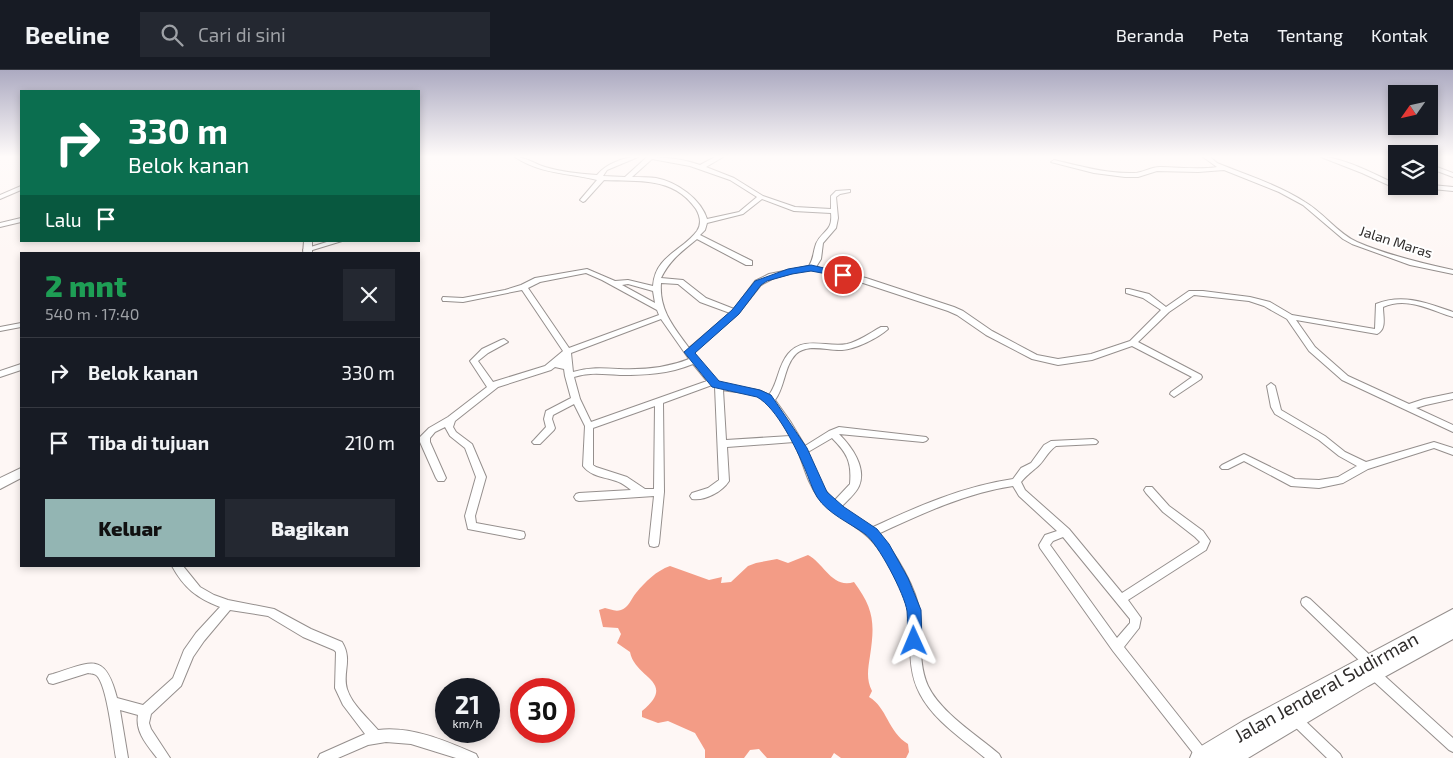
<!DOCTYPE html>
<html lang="id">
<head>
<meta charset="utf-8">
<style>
  body { margin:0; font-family:"Exo 2",sans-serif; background:#242831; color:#f1f3f6; height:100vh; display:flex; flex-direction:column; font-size:19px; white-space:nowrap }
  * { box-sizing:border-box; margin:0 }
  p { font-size:16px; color:#9ea1a6 }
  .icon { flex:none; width:28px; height:28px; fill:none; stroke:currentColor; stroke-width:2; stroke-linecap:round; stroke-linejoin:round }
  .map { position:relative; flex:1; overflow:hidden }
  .drawer { position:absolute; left:20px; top:182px; width:400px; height:315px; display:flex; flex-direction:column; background:#171b24; border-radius:0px; box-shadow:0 2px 8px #0003 }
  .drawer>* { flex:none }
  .hud { position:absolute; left:20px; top:20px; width:400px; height:152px; border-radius:0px; box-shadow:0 2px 8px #0003; background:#0b6e4f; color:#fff; overflow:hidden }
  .needle { width:32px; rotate:236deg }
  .controls { position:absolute; left:1388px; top:15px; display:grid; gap:10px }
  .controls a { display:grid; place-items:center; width:50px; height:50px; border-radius:0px; background:#171b24; box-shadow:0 2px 8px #0003; font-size:25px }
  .speed { position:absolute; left:435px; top:608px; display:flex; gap:10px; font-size:25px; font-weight:700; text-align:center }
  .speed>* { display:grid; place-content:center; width:65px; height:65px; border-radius:50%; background:#171b24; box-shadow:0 2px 8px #0003; line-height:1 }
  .speed small { font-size:12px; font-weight:400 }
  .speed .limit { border:8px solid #d22; background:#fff; color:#111 }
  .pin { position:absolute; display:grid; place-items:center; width:42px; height:42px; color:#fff; margin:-21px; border:2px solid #fff; border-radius:50%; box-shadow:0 1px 5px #0007 }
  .me { position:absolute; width:55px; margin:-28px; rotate:359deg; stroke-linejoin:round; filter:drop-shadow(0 0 4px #0008) }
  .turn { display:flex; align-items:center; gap:18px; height:105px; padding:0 25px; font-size:22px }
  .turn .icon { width:65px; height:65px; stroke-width:2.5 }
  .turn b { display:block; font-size:35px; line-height:42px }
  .then { display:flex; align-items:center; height:48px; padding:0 25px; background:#0003; gap:10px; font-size:19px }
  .round { display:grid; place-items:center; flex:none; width:52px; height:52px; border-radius:0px; background:#242831 }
  .headline { display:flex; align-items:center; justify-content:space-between; height:85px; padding:0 25px }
  h1 { font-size:30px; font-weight:800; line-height:38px; color:#1e9e55 }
  .primary-button { display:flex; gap:10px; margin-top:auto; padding:10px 25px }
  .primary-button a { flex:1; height:58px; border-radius:0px; background:#93b5b3; color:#111; font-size:20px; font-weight:800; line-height:58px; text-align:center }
  .primary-button a+a { background:#242831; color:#f1f3f6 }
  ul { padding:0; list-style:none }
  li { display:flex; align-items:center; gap:15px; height:70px; padding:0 25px; border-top:1px solid #363941 }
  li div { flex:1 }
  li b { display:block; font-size:19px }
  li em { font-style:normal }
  header { display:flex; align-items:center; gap:30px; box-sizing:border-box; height:70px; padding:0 25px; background:#171b24; border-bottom:1px solid #363941 }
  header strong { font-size:24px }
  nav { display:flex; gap:28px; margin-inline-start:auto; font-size:18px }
  .search { width:350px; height:45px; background:#242831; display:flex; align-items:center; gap:12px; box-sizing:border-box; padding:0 18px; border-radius:0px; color:#9ea1a6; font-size:19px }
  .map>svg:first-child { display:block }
  .water { fill:#f39c86 }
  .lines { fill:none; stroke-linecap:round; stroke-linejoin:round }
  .minor-casing { stroke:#958f8d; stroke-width:2 }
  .secondary-casing { stroke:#958f8d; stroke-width:2 }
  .trunk-casing { stroke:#958f8d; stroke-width:2 }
  .minor { fill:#fff; fill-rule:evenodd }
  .secondary { fill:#fff; fill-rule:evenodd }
  .trunk { fill:#fff; fill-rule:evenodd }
  .route { fill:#1a73e8; stroke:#114b97 }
  .labels { text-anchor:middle; stroke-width:4; stroke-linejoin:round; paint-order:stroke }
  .far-street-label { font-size:14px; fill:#302d2c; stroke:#fff }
  .near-street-label { font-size:19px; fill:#302d2c; stroke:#fff }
</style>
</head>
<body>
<header>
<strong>Beeline</strong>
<div class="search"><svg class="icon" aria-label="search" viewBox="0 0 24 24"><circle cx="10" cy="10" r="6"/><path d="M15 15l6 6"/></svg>Cari di sini</div>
<nav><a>Beranda</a><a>Peta</a><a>Tentang</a><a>Kontak</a></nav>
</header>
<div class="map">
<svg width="1453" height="688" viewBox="0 0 1453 688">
  <rect width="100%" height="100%" fill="#fef7f5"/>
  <path class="water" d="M808,485C824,493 832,519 854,512C874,539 875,553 870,586C868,599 866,609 872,621L869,627C887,637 888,662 908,674L909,682L906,688H841L834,683L831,688H767L759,679L750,680L744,688H705V680L695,663L668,651L658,653L642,647V641C678,611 635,609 630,582L617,573L621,564L618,558L603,557L599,540L605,538C610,539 615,542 621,540C629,537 631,529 636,523C646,511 656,501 670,496L709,510L722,507L721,513L731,512L748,496L756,493L777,489L788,493Z"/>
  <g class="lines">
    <g class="minor-casing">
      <path id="minor" d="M515,87C526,87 535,94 545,97C562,102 580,104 597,105C606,94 623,87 638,87L607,100L603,106L625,107L647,87C665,87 683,89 700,95L715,87H723L706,97L734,108L763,126L795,137L831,139V126L836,121L850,120V122L840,124L836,127L838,148L836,158L823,173L821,189L816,197L866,208L954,237L963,241L992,261L1037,285L1058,289L1091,284L1130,271L1161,240L1143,228L1126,223V219H1129L1149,224L1166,237L1189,221H1203L1250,227L1270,232L1292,245L1375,259L1376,234C1403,223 1427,233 1453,242V247C1430,240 1407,226 1383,237C1383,247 1387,259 1377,264L1296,250L1315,277L1348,306L1409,334L1424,329L1453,323V329L1426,335L1416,338L1453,355V362L1342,310L1309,281L1287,249L1264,236L1249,231L1194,225L1169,242L1138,272L1201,305L1202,307L1201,309L1174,327L1170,324L1171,322L1192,307L1132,276L1092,290L1058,295L1032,289L986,265L957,245L948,241L860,212L825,202L811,200L801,201L774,208L761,215L738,244L693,283C701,293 710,309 723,314C739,320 755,316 769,325C778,313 778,296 788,284C804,265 827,278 847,274C859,271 870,263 881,257H887L888,259C878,268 856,279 842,280C827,281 809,273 796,284C784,296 785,317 775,330L790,351L805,376L829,361L839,357L926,367L928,369L926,371L923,372L839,364C851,376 867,397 859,416C856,423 847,431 841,437L871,458C916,437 964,416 1013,409L1021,398L1031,393L1044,375L1051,371L1093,369L1096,370L1098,372L1096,374L1056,376C1047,382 1044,392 1036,398C1030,403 1026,406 1021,412L1025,420L1069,459L1122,523L1198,474L1200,472L1195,467L1163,442L1146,423L1144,420L1146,417H1152L1169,436L1203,461L1210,471L1206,480L1128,530L1141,548L1139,558L1124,577L1207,682L1209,686L1208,688H1197L1113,581L1040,478L1039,475L1045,465L1057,461L1019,426L1013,416C966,423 921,444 878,464C895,481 917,519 920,544C922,568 918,594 928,616C941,643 977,665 999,684L1001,688H985C963,669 934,651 920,624C906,598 912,570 909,542C907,527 899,512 892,499C883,484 873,469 858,459C845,449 829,441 819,428C806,412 803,390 794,372L727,377L729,411C722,422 705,431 692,429L690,426L692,423L708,418L719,410L715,317L712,315L663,333L664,422L659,473L658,476L654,477L650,476L649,473L654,426L579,431L576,430L574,427L576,424L579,423L631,420C628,418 625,415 621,413C609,407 592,408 583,396L585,356L574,334L553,345L552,349L555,358L554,360L540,374H534L532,372L534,370L546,357L544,349L546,341L571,328L565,306L564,299L555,297L551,300L498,317L455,351L453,357L456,362L472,374L486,407L475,446L476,453L520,461L524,462L525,465L524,468L520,469L468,459L465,446L476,407L465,378L450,366L445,357L435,362L430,368V372L446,408L444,411H438L436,408L420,372V367L429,358L448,347L487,317L470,291L482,279L501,270L504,269L508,272L488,283L478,291L493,312L545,296L563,281L522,220L463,232L446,231H443L442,229L443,227L463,228L505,220L521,215L535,208L587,199L615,211L628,210L653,216C655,186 682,181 697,161C702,154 700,146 696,139C673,106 639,112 604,110L585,131L583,132L580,130L597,110C569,103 540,104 515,87ZM652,89L690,96L730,110L757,127L739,142L707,149C701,129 677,112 656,108C648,107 640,107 632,107ZM762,129L794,141L831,143C833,162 822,160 816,174C813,182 814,188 809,196L769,204L755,211L734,239L706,228L683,210L661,208C670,190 681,182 697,169L746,195H752V191L700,165L705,160L707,153L743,144ZM586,203L602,210L657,240L659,245L569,278L528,218L540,212ZM661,213L678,214L700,232L730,243L689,278C673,256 659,240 661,213ZM628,214L653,221L655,233L622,215ZM661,249L689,289C667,298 643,300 619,299C603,298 589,297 573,302L571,283ZM693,294L707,311L591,352L580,329L574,307C589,302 603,304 620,305C645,305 669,304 693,294ZM723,320C732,322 742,322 751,324C770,328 781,351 790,366L726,370ZM655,336L654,419H645L627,407L596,397L593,395V358ZM832,368C847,383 852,392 850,414L834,431L821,415L808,382ZM1063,467L1130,549V553L1117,568L1050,475L1053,471Z
        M1203,87H1210L1217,93C1247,105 1278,115 1305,132C1324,143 1337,163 1357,172C1387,185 1421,193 1453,200V204L1410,195L1352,174L1343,169L1303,135L1279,122L1224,100L1198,102L1157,101L1138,107H1125L1094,103L1051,92L1054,90C1080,96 1107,104 1134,103C1143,103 1150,97 1160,97C1179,97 1198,100 1217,97Z
        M1321,87C1343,87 1376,105 1396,114V116L1432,115L1453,117V121L1432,119H1397L1362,103Z
        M1429,94L1453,103V107L1429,98Z
        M21,116V120L0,129V125Z
        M21,148V152L0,157V153Z
        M330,171H342L306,182L303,180L304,179Z
        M21,253V257L0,261V257Z
        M21,294V300L0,307V301Z
        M1271,313L1275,316L1281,340L1325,366L1345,382L1366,392L1434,372L1453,378V385L1434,378L1368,399L1343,413L1319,418L1291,416L1244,391L1228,399H1222L1220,397L1222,395L1244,384L1295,409L1319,410L1338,407L1357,396L1339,386L1319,370L1275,344L1271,337L1267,316Z
        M172,496H183L200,517L214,525L228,530L274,539L311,559L342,572C353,590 342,602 347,619C352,635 368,648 378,660C412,656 446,671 476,684L478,688H456L411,674L386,672L368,675L338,688H318L320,684L365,664L343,635L335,618L336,582L334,580L303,567L268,546L230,540L204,571L193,587L181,616L151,644L149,653L151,659L170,688H157C147,675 135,662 138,645L120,640L128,688H116C113,672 107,613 96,605C93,603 91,604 88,603L53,614L49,613L47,609L49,605L53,604C91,592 105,581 117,628L143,635L173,608L184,580L196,563L220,537C197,528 184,518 172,496Z
        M1306,527L1310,529L1373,588L1375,592L1373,596L1369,597L1365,596L1302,535L1301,532L1302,529Z
        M1374,599L1378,600L1453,668V682L1449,680L1370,608L1368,604L1370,600Z
        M1296,644L1300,646L1340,684L1342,688H1327L1292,654L1290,650L1292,646Z"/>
    </g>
    <g class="secondary-casing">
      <path id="secondary" d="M304,171H312V184H303Z
        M21,398V408L0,419V408Z"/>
    </g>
    <g class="trunk-casing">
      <path id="trunk" d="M1453,539V569L1368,616L1248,688H1190L1193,681L1243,651Z"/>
    </g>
    <use href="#minor" class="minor"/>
    <use href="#secondary" class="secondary"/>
    <use href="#trunk" class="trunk"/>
  </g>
  <linearGradient id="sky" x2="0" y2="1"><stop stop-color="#acaac1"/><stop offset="0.47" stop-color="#fffbfa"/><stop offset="1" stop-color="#fffbfa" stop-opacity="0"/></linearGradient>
  <rect width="1453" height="184" fill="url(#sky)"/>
  <path class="route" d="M811,195L846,203L847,205L843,207L811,201L792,204L767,211L761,215L739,244L695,283L719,311L760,320L771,325L807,378L827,422L844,437L877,459L889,474L908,508L921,540L922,571L920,576L914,578L909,576L907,571C907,561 908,550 907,541C905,525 878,473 865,464C850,453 828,444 817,427C812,419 809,408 805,399C796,378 777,338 757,327L712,317L684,282L732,240L755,211L788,199Z"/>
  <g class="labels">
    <g class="far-street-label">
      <text transform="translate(1396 172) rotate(18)" y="5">Jalan Maras</text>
    </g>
    <g class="near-street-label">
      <text transform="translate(1326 617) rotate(-29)" y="7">Jalan Jenderal Sudirman</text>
    </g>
  </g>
</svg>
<div class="controls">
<a><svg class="needle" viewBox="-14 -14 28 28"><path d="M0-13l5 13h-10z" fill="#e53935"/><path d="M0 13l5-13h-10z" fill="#9ea1a6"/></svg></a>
<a><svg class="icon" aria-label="layers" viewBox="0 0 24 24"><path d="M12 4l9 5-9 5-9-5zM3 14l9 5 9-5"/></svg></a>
</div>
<div class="speed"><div>21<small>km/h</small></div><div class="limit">30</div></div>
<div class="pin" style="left:843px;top:205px;background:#d93025"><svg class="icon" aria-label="arrive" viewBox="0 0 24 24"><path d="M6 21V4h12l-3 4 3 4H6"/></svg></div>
<svg class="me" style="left:914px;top:571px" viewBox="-20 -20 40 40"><path d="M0-17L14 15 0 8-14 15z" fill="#1a73e8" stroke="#fff" stroke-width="4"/></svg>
<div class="hud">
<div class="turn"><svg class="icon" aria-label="right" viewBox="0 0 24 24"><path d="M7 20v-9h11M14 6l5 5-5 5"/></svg><div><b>330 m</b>Belok kanan</div></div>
<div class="then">Lalu<svg class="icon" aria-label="arrive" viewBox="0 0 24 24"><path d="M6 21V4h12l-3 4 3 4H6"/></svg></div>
</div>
<section class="drawer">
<div class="headline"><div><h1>2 mnt</h1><p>540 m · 17:40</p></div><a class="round"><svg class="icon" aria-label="close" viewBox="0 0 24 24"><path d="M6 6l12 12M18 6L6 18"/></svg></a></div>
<ul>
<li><svg class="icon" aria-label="right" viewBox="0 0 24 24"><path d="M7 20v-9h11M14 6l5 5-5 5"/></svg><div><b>Belok kanan</b></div><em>330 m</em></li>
<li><svg class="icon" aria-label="arrive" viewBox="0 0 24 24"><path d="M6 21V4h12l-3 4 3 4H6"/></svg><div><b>Tiba di tujuan</b></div><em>210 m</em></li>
</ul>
<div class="primary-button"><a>Keluar</a><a>Bagikan</a></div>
</section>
</div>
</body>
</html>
